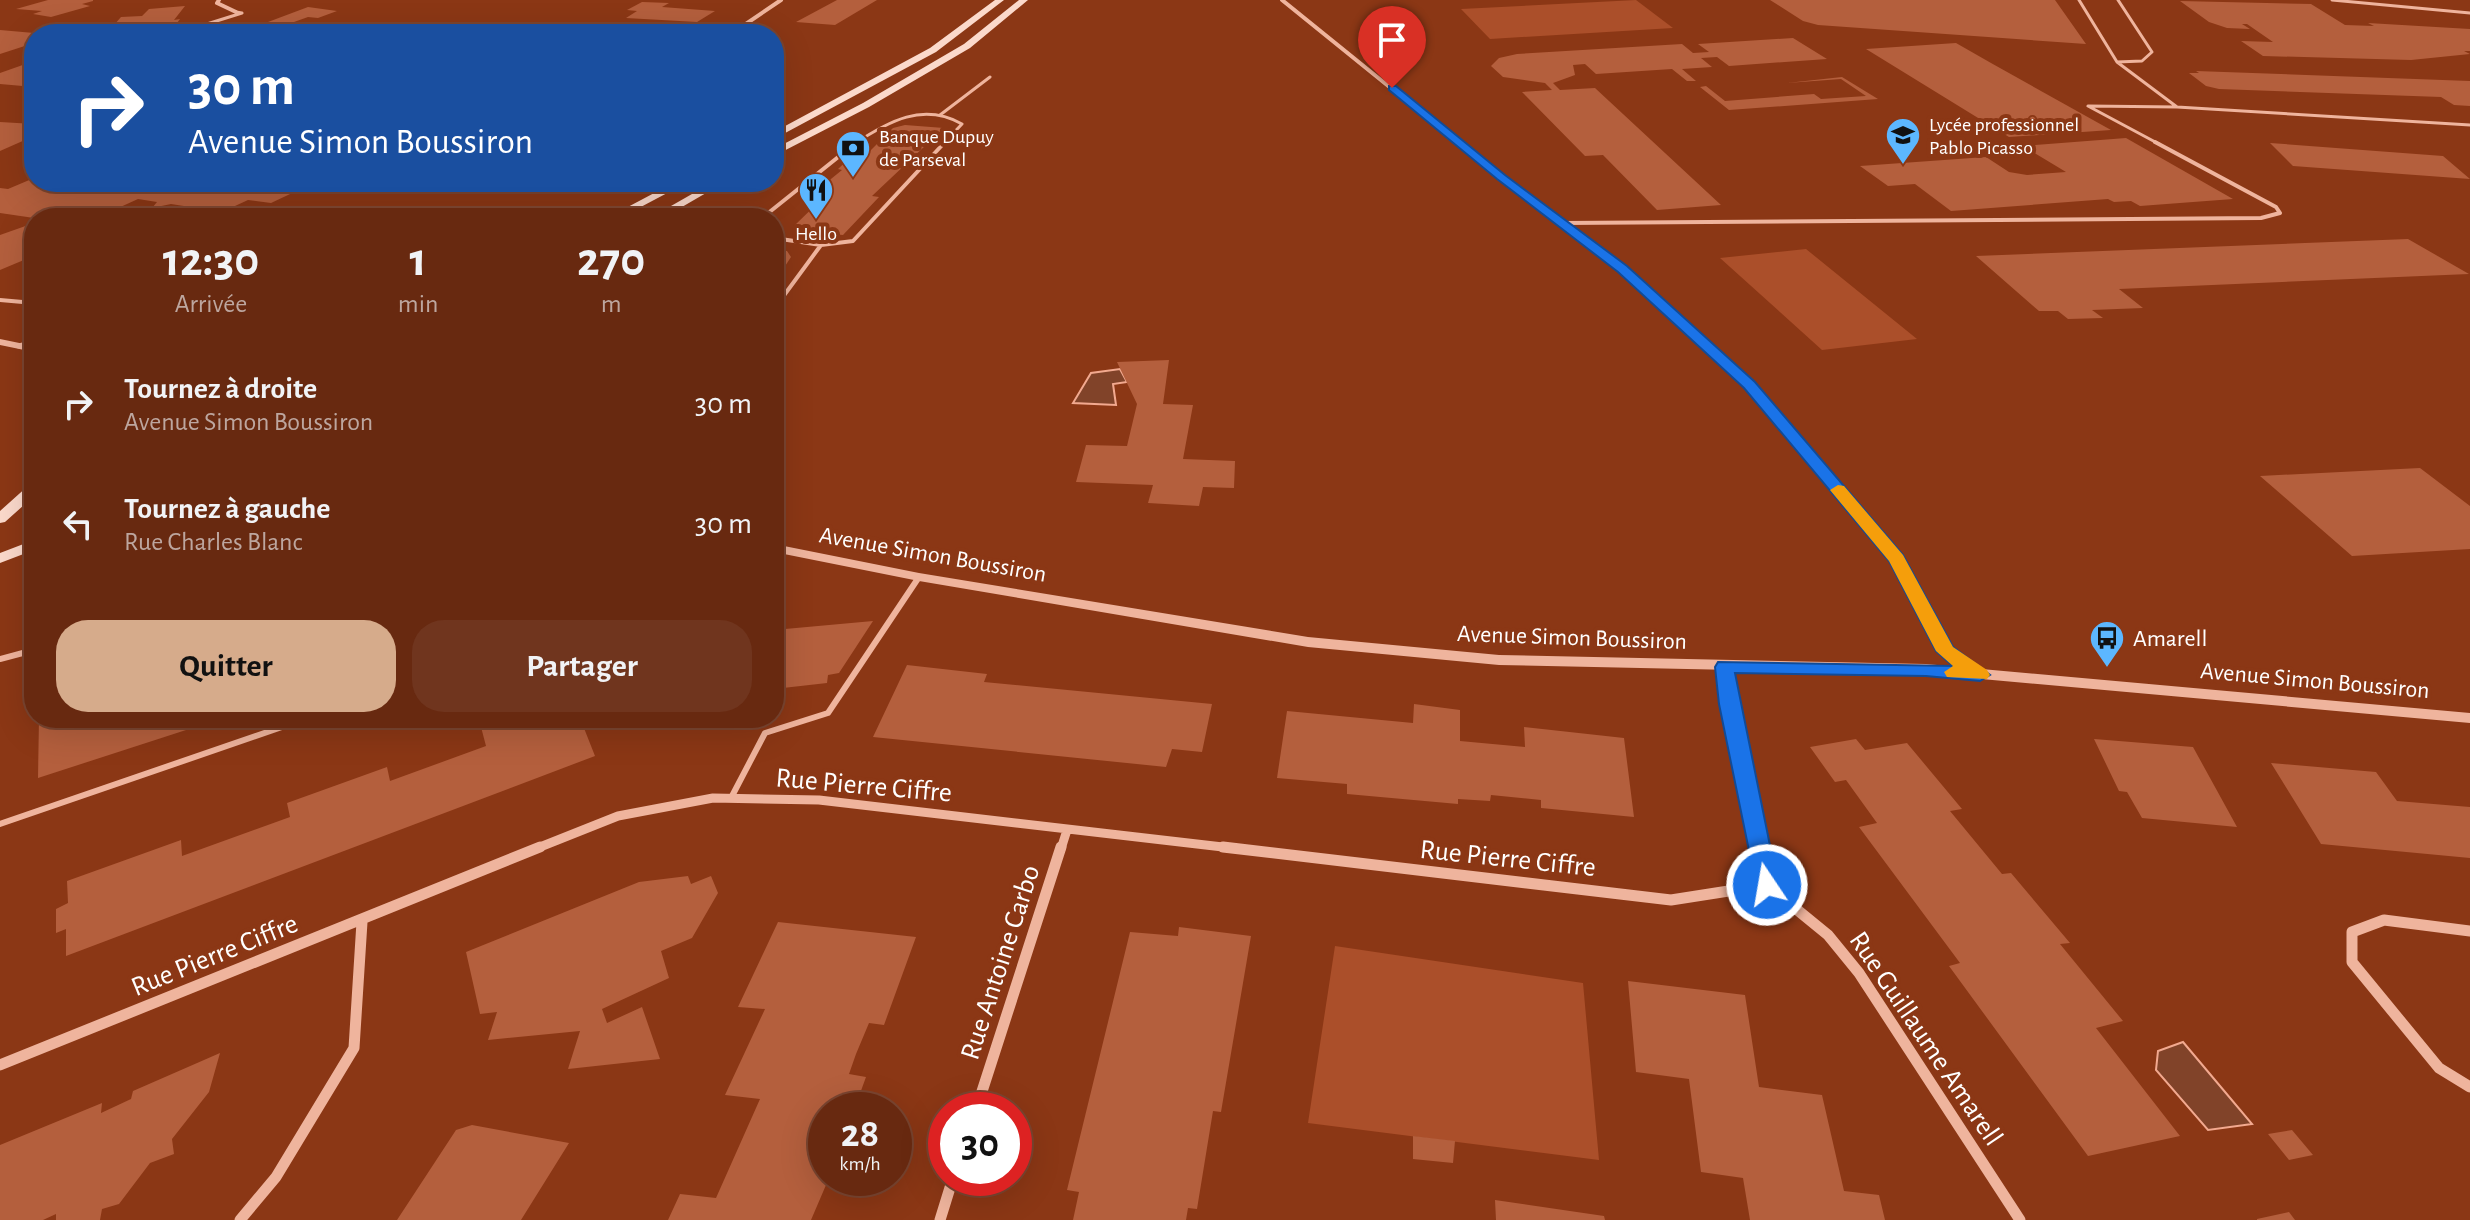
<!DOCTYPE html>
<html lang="fr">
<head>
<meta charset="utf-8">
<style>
  body { margin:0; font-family:"Alegreya Sans",sans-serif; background:#70351e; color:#f1f3f6; height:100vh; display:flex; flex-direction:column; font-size:30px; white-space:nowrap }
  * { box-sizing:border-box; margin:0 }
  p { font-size:26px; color:#bda69f }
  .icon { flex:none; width:44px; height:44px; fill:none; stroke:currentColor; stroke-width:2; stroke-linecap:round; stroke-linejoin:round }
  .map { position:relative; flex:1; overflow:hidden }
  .sheet { position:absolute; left:24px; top:208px; width:760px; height:520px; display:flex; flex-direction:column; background:#682910; border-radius:32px; box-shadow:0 8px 32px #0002,0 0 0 2px #7b4530 }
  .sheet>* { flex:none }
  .banner { position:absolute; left:24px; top:24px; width:760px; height:168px; border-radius:32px; box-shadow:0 8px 32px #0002,0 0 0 2px #7b4530; background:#1a4fa0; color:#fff; overflow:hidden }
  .speed { position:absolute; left:808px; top:1092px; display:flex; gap:16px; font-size:40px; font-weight:700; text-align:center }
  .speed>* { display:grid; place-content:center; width:104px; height:104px; border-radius:50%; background:#682910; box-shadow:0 8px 32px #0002,0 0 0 2px #7b4530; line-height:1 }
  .speed small { font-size:20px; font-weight:400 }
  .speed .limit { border:12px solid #d22; background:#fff; color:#111 }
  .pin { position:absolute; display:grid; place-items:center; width:68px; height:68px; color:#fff; margin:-82px -34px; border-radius:50% 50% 50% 0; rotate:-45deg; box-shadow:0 0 8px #0007 }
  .pin .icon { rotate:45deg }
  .me { position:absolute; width:88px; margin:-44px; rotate:348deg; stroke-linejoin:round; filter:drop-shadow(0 0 6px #0008) }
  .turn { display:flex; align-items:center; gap:28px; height:168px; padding:0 32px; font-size:36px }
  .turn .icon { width:104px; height:104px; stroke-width:2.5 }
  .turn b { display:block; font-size:56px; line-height:68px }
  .eta { display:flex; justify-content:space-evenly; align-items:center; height:136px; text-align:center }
  .eta b { font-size:48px; font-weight:700; line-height:56px }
  .button { display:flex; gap:16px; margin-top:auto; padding:16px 32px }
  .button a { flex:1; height:92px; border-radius:32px; background:#d6ab8b; color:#111; font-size:32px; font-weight:700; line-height:92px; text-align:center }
  .button a+a { background:#70351e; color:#f1f3f6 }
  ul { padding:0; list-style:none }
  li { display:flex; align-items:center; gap:24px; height:120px; padding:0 32px }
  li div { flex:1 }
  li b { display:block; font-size:30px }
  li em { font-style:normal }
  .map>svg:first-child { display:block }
  .green { fill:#ab4f2a }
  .water { fill:#814329; stroke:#f2a98f; stroke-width:2 }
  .building { fill:#b45f3d }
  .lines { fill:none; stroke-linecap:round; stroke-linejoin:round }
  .service-far3 { stroke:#efb49d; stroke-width:3 }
  .service-far2 { stroke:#efb49d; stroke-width:4 }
  .service-far1 { stroke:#efb49d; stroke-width:5 }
  .service { stroke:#efb49d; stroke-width:6 }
  .minor-far4 { stroke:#efb49d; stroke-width:4 }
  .minor-far3 { stroke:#efb49d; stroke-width:5 }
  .minor-far2 { stroke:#efb49d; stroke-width:7 }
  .minor-far1 { stroke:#efb49d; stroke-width:9 }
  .minor { stroke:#efb49d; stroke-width:11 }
  .tertiary { fill:#efb49d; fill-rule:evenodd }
  .secondary { fill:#fbd9cb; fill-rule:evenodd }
  .route { fill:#1a73e8; stroke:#114b97; stroke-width:2 }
  .slow { fill:#f59e0b }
  .labels { text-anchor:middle; stroke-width:8; stroke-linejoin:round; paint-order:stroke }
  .far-poi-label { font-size:20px; fill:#fff; stroke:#8b3715; text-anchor:start }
  .street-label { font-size:24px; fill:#fff; stroke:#8b3715 }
  .poi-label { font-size:24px; fill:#fff; stroke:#8b3715; text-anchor:start }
  .near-street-label { font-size:28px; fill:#fff; stroke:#8b3715 }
</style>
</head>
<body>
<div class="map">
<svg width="2470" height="1220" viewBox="0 0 2470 1220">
  <rect width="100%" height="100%" fill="#8b3715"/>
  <path class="green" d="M1636,0L1673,28L1490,39L1461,9Z
    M1806,249L1917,339L1822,350L1720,258Z
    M1335,946L1583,983L1599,1160L1308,1123Z"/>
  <path class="water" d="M1120,369L1127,382L1113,384L1116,405L1073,403L1091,373Z
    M2183,1042L2252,1124L2208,1130L2156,1070L2158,1051Z"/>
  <path class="building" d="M48,0H93V1L82,4L90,6L51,17L33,14L42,11L16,9Z
    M837,0H877L835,25L796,22Z
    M1770,0H2055L2086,44L1818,25L1803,21Z
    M2180,1L2311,4L2345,25L2374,26L2368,23L2470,29V51H2464L2470,54L2411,60L2263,56L2241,41L2273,42L2247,24H2242L2250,29L2227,28L2209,22Z
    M642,2L669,3L662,7L715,11L697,22L626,18L637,11L627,10Z
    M185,6L174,20L180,19L177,23L114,25L121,17L142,16L149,9Z
    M308,7L337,11L318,18L308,17L294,22L303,23L273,34L244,31Z
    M473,22L503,26L483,34H444Z
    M0,30L34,33V43L0,54Z
    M1793,38L1827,59L1729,66L1717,57L1701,58L1712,67L1682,69L1696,81H1687L1672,69L1596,74L1585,64L1573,65L1575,75L1553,83L1560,90L1595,88L1721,205L1657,210L1603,155L1585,156L1522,92L1552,90L1545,83L1503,77L1491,66L1499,58L1517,54L1682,44L1693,53L1709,52L1698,44Z
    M1956,43L1991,63L2111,130L2009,137L1866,49Z
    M34,61V87L0,84V73Z
    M2196,71L2470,81V106L2454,105L2441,97L2219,89L2206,86L2189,73H2199Z
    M1842,77L1878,99L1729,110L1700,87L1706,86L1725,101L1814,94L1821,99L1866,96L1841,79L1787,83Z
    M0,122L34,124V136L0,151Z
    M905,125L944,128L872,196L879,197L843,235L799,231L803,227L794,226L828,193L815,192L842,170L838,169L854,154L866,155L893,128Z
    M2126,138L2233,199L2140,206L2131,201L2114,202L2108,199L1951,211L1915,184L1888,186L1860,166L1986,157L2009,172L2027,175L2066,172L2023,146Z
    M2270,143L2443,156L2470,179L2293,166Z
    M34,178V182L107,188L121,182H273L305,187L271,203L248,200L222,212L171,204L152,208L157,202L138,199L116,209L165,218H34L0,213V188L8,189Z
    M34,223V251L24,255L31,257L0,270V235Z
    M2408,239L2469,274L2119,289L2143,308L2092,310L2103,318L2068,319L2058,311H2039L1976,256Z
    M774,249L787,251L791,257L774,283Z
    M1169,360L1163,404L1193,405L1183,459L1235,461L1234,488L1203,487L1199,506L1148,503L1153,485L1076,482L1086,445L1127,446L1137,404L1117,362Z
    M2420,468L2470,506V549L2352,556L2260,476Z
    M873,621L839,673L828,675L827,683L774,689V630Z
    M907,665L987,674L984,682L1212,704L1202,752L1172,749L1166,767L873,737Z
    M1414,704L1460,710V741L1525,747L1524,727L1624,738L1634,817L1541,808V800L1491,795L1490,801L1458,799V804L1347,794V784L1277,778L1287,711L1413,723Z
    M39,718H220V719L38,778Z
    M506,718H580L595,756L66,956V929L56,933V909L68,903L67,881L181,840L182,856L290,817L287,803L387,767L390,781L486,746L481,727Z
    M1856,739L1865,750L1907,743L1962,809L1950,811L2002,874L2011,873L2070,943L2060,944L2123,1021L2096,1028L2180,1136L2088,1156L1949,966L1960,963L1859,827L1877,823L1846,780L1835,782L1810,747Z
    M2094,739L2193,747L2237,827L2142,818L2127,792L2119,791Z
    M2271,763L2376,772L2397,801L2470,807V858L2321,844Z
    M688,876L691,884L711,876L718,893L692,938L661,951L669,978L602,1009L607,1023L642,1007L660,1059L568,1069L580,1031L488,1040L497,1012L480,1014L466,952L639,882Z
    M778,922L916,937L884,1025L869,1023L856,1054L849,1074L866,1077L854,1110H826L829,1178L811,1220H668L680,1194L716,1198L760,1099L725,1095L765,1009L738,1007Z
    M1179,927L1251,936L1221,1112L1213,1111L1197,1209L1188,1208L1186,1220H1073L1079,1192L1067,1190L1130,932L1178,936Z
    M1628,981L1745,995L1759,1087L1822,1095L1844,1191L1879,1195L1885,1220H1750L1743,1178L1701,1172L1689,1079L1636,1072Z
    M220,1053L209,1092L172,1139L174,1154L150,1163L119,1204L102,1209L100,1220H56V1214L43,1220H0V1145L102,1103L101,1113L131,1099L133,1091Z
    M472,1125L569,1143L521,1220H397L456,1130Z
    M2292,1130L2313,1155L2289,1160L2268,1134Z
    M1413,1136L1455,1141L1453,1163L1413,1159Z
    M1495,1200L1604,1216L1605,1220H1496Z
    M2289,1212L2295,1220H2257V1219Z"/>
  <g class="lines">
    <path class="service-far3" d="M2079,0L2117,62
      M2118,0L2152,52L2142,61L2117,62L2177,107L2470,125
      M2332,0L2470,13
      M175,34L242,13L236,12
      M940,115L990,77
      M854,144C889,121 923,102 962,124L943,144
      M2159,144L2088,106L2177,107"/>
    <path class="service-far2" d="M373,218L381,214L405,218
      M762,218L857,142
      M1563,223L2261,218L2280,213L2276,207L2155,142
      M774,238L821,245
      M0,300L34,303
      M774,309L821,245L853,241L945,142"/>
    <path class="service-far1" d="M19,346L34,342"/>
    <path class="service" d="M0,659L34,650
      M731,798L765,733L828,713L919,577
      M0,824L308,718"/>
    <path class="minor-far4" d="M219,0L217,3L236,12
      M1282,0L1460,144
      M731,34L781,0"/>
    <path class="minor-far3" d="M1458,142L1623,269L1685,326"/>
    <path class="minor-far2" d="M1683,324L1749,385L1895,557"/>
    <path class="minor-far1" d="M1893,555L1945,651L1979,674
      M1725,667L1729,704L1760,849
      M535,849L618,816L713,798L819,800L1240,849
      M1061,849L1067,830"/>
    <path class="minor" d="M1223,847L1671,900L1767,885
      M1759,847L1767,885L1828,935L1859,973L2020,1220
      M2470,931L2384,920L2352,932V962L2439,1068L2470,1087
      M0,1065L540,847
      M976,1110L1061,847
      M240,1220L276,1177L354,1048L362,922
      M940,1220L953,1178"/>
    <path class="tertiary" d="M0,339L34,346V352L0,345Z
      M774,544L919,573L1308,637L1499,655L1926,664L2470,713V723L1926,674L1499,665L1308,647L919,581L774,552Z"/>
    <path class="secondary" d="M995,0H1004L936,52L774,139V132L930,48Z
      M1019,0H1028L970,48L869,107L774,156V149L863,103L964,44Z
      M675,182H688L620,218H607Z
      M713,182H725L663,218H650Z
      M34,484V496L5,522L0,523V511L29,485Z
      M34,540V550L0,563V553Z"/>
  </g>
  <path class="route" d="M1389,86H1396L1505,175L1627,266L1755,382L1903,555L1953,647L1990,675L1980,681L1926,676L1735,673L1778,885L1775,892H1759L1756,885L1719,704L1715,667L1718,662L1953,666L1936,651L1889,561L1744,388L1618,272L1497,179L1389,90Z"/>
  <path class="slow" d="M1838,485L1844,486L1903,555L1953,647L1987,670L1990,675L1987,679L1947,677L1944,672L1953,666L1936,651L1889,561L1830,490Z"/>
  <defs>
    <g id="school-pin" transform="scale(1.8)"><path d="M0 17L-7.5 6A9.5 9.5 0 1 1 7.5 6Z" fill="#5cb7ff" stroke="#8b3715"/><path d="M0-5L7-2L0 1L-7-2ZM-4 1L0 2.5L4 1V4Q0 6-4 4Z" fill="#111"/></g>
    <g id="bank-pin" transform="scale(1.8)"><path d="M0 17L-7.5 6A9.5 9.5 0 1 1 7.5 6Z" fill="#5cb7ff" stroke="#8b3715"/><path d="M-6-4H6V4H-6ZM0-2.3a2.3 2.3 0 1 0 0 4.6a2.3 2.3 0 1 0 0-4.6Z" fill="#111"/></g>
    <g id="restaurant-pin" transform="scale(1.8)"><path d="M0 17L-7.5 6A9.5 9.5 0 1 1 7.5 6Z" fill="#5cb7ff" stroke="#8b3715"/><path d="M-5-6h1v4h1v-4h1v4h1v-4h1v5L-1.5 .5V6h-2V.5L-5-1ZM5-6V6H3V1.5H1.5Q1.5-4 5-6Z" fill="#111"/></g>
    <g id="bus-pin" transform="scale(1.8)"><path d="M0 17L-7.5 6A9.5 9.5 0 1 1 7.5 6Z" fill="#5cb7ff" stroke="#8b3715"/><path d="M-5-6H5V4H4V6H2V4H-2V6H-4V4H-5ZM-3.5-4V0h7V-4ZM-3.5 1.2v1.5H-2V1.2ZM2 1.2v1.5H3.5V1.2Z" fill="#111"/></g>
  </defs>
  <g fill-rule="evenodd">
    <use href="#school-pin" x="1903" y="135"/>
    <use href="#bank-pin" x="853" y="148"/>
    <use href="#restaurant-pin" x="816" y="190"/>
    <use href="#bus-pin" x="2107" y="638"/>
  </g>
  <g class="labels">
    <g class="far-poi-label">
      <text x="1929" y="131">Lycée professionnel<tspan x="1929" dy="23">Pablo Picasso</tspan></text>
      <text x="879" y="143">Banque Dupuy<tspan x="879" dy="23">de Parseval</tspan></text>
      <text x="816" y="240" text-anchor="middle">Hello</text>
    </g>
    <g class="street-label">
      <text transform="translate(933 554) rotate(10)" y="8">Avenue Simon Boussiron</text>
      <text transform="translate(1572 637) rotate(2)" y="8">Avenue Simon Boussiron</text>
      <text transform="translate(2315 680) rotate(5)" y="8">Avenue Simon Boussiron</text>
    </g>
    <g class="poi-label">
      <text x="2133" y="646">Amarell</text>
    </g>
    <g class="near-street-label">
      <text transform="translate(864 784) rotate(5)" y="10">Rue Pierre Ciffre</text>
      <text transform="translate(1508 857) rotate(6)" y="10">Rue Pierre Ciffre</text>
      <text transform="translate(214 954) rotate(-22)" y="10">Rue Pierre Ciffre</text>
      <text transform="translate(999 962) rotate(-72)" y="10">Rue Antoine Carbo</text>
      <text transform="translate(1927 1038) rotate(56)" y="10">Rue Guillaume Amarell</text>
    </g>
  </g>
</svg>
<div class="speed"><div>28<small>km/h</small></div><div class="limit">30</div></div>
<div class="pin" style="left:1392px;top:88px;background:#d93025"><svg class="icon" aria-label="arrive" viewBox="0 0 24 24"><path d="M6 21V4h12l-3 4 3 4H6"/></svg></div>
<svg class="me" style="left:1767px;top:885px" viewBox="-20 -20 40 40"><circle r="17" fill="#1a73e8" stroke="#fff" stroke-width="3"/><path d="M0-11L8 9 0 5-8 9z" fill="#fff"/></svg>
<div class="banner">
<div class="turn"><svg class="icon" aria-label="right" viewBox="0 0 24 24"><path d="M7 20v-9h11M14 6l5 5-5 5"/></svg><div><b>30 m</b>Avenue Simon Boussiron</div></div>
</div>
<section class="sheet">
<div class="eta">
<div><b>12:30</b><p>Arrivée</p></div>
<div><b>1</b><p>min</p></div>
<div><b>270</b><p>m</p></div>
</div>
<ul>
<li><svg class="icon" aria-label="right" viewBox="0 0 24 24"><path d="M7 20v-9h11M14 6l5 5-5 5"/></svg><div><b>Tournez à droite</b><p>Avenue Simon Boussiron</p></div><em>30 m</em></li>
<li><svg class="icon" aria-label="left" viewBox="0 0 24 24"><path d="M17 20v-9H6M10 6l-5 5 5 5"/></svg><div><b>Tournez à gauche</b><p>Rue Charles Blanc</p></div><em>30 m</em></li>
</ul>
<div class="button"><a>Quitter</a><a>Partager</a></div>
</section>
</div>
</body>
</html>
